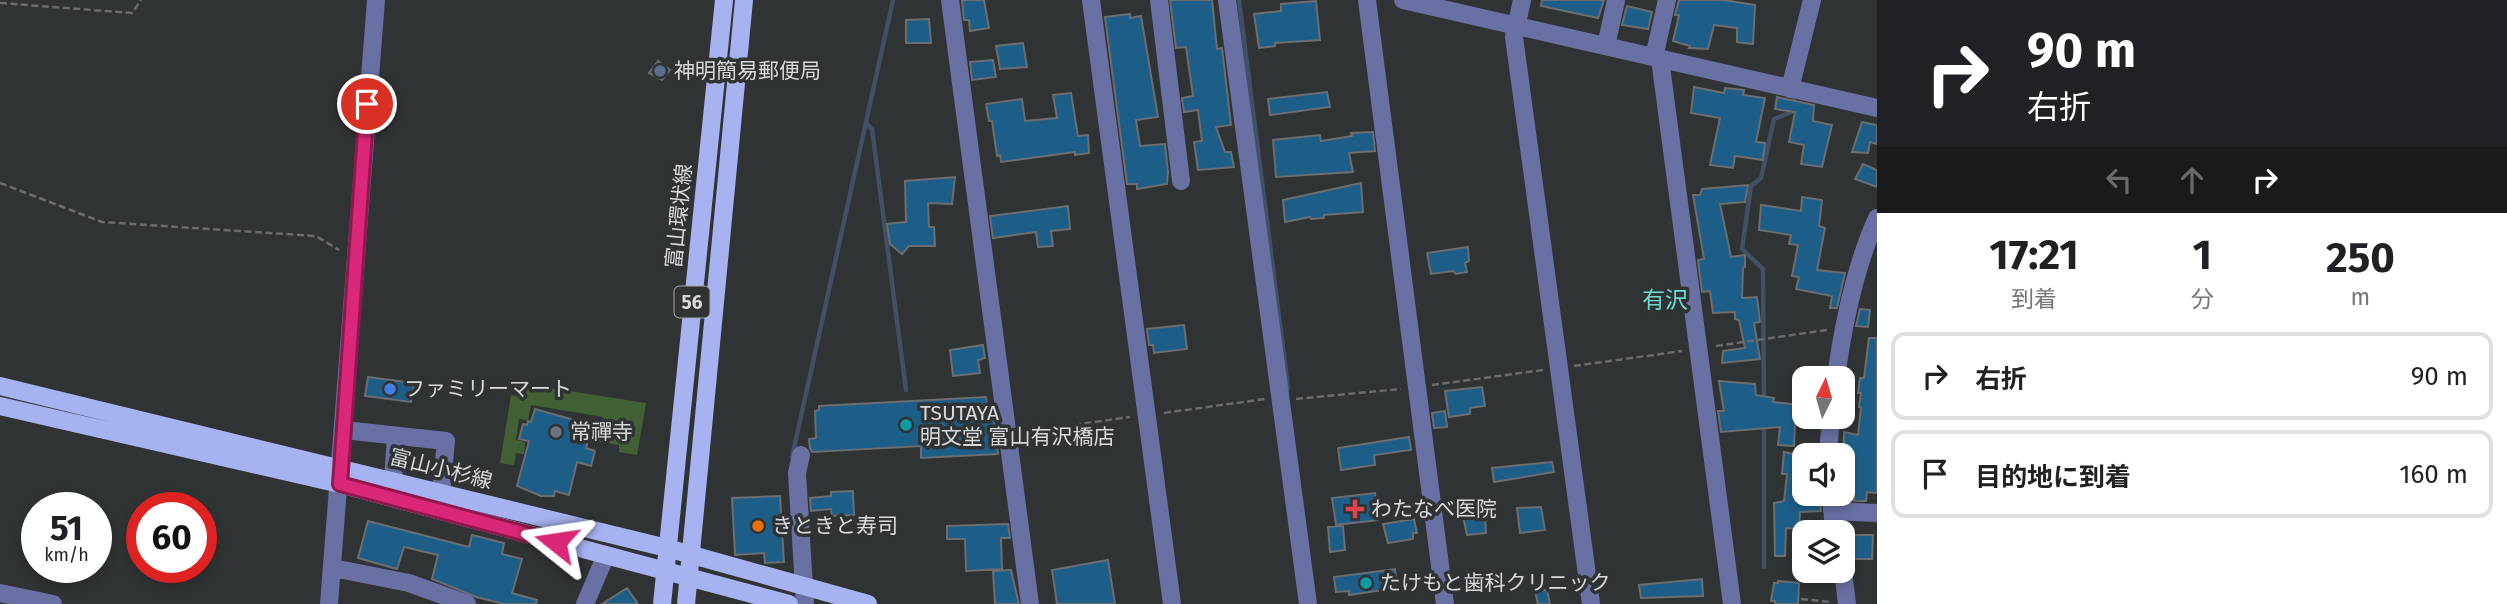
<!DOCTYPE html>
<html lang="ja">
<head>
<meta charset="utf-8">
<style>
  body { margin:0; font-family:"Fira Sans","Noto Sans JP",sans-serif; background:#f6f6f6; color:#202124; height:100vh; display:flex; flex-direction:column; font-size:26px; white-space:nowrap }
  * { box-sizing:border-box; margin:0 }
  p { font-size:23px; color:#757577 }
  .icon { flex:none; width:38px; height:38px; fill:none; stroke:currentColor; stroke-width:2; stroke-linecap:round; stroke-linejoin:round }
  .map { position:relative; flex:1; overflow:hidden }
  .drawer { display:flex; flex-direction:column; background:#fff; width:630px }
  .drawer>* { flex:none }
  .hud { background:#202124; color:#fff; overflow:hidden }
  .needle { width:46px; rotate:5deg }
  .controls { position:absolute; left:1792px; top:366px; display:grid; gap:14px }
  .controls a { display:grid; place-items:center; width:63px; height:63px; border-radius:14px; background:#fff; box-shadow:0 4px 10px #0003; font-size:35px }
  .speed { position:absolute; left:21px; top:492px; display:flex; gap:14px; font-size:35px; font-weight:700; text-align:center }
  .speed>* { display:grid; place-content:center; width:91px; height:91px; border-radius:50%; background:#fff; box-shadow:0 4px 10px #0003; line-height:1 }
  .speed small { font-size:18px; font-weight:400 }
  .speed .limit { border:10px solid #d22; background:#fff; color:#111 }
  .pin { position:absolute; display:grid; place-items:center; width:60px; height:60px; color:#fff; margin:-30px; border:4px solid #fff; border-radius:50%; box-shadow:0 2px 7px #0007 }
  .me { position:absolute; width:77px; margin:-38px; rotate:285deg; stroke-linejoin:round; filter:drop-shadow(0 0 5px #0008) }
  .turn { display:flex; align-items:center; gap:24px; height:147px; padding:0 35px; font-size:32px }
  .turn .icon { width:91px; height:91px; stroke-width:2.5 }
  .turn b { display:block; font-size:49px; line-height:60px }
  .lanes { display:flex; align-items:center; height:66px; padding:0 35px; background:#0003; justify-content:center; gap:35px; direction:ltr }
  .lanes .off { opacity:.35 }
  .eta { display:flex; justify-content:space-evenly; align-items:center; height:119px; text-align:center }
  .eta b { font-size:42px; font-weight:700; line-height:49px }
  ul { padding:0; list-style:none }
  li { display:flex; align-items:center; gap:21px; height:88px; margin:0 14px 10px; padding:0 21px; border:4px solid #e0e0e0; border-radius:14px }
  li div { flex:1 }
  li b { display:block; font-size:26px }
  li em { font-style:normal }
  main { display:flex; flex:1; min-height:0 }
  .map>svg:first-child { display:block }
  .green { fill:#416135 }
  .lines { fill:none; stroke-linecap:round; stroke-linejoin:round }
  .stream { stroke:#415067; stroke-width:4.5 }
  .building { fill:#1d5e89; stroke:#6b6d6f; stroke-width:2 }
  .path { stroke:#696b6c; stroke-width:2.5; stroke-dasharray:7 3.5; stroke-linecap:butt }
  .minor { stroke:#6970a4; stroke-width:18 }
  .major { stroke:#a7b2f1; stroke-width:18 }
  .route-casing { stroke:#8e194d; stroke-width:18 }
  .route { stroke:#db2777; stroke-width:12 }
  .service-dot { fill:#5c6f8a; stroke:#303334; stroke-width:2.5 }
  .shop-dot { fill:#3f7fe0; stroke:#303334; stroke-width:2.5 }
  .culture-dot { fill:#0f9aa8; stroke:#303334; stroke-width:2.5 }
  .worship-dot { fill:#6b7280; stroke:#303334; stroke-width:2.5 }
  .health-dot { fill:#e0444e; stroke:#303334; stroke-width:2.5 }
  .food-dot { fill:#e8710a; stroke:#303334; stroke-width:2.5 }
  .labels { text-anchor:middle; stroke-width:7; stroke-linejoin:round; paint-order:stroke }
  .shield { fill:#303334; stroke:#a6a7a8; stroke-width:2 }
  .shield-label { font-size:19px; font-weight:bold; fill:#d8d9da }
  .poi-label { font-size:21px; fill:#d8d9da; stroke:#303334; text-anchor:start }
  .street-label { font-size:21px; fill:#d8d9da; stroke:#303334 }
  .neighbourhood-label { font-size:23px; fill:#6edad2; stroke:#303334 }
</style>
</head>
<body>
<main>
<div class="map">
<svg width="1877" height="604" viewBox="0 0 1877 604">
  <rect width="100%" height="100%" fill="#303334"/>
  <path class="green" d="M519,383L646,403L637,455L619,452V445L600,442L603,417L531,405L528,420L519,419L516,440L525,442L524,454L516,453L514,465L500,463L511,395L517,396Z"/>
  <g class="lines">
    <path class="stream" d="M1239,0L1288,388
      M866,123L872,129L906,390
      M1764,402L1763,269L1742,249L1751,186L1761,178L1774,119L1792,112L1794,97
      M1764,425V567
      M792,457L893,0"/>
  </g>
  <path class="building" d="M966,0H984L989,28L970,31L969,20H964L962,1Z
    M1170,0H1212L1217,49L1222,48L1231,125L1216,127L1225,152H1231L1234,167L1198,170L1194,142L1202,141L1198,110L1184,112L1182,98L1193,96L1186,47L1176,48Z
    M1542,0H1604L1598,18L1541,6Z
    M1679,0H1724L1755,5L1753,44L1737,42V28L1714,25L1708,49L1689,48L1690,46L1673,41L1679,15H1675Z
    M1316,1L1320,40L1275,43V46L1259,48L1254,14L1281,11V4Z
    M1627,6L1652,12L1648,29L1622,25Z
    M1130,14V18L1141,16L1158,117L1136,120L1140,146L1165,144L1168,172L1167,184L1137,189V184H1127L1105,17Z
    M929,19L931,43H906V20Z
    M1023,43L1027,67L1000,69L996,46Z
    M993,60L996,77L972,80L970,62Z
    M658,61L670,70L662,80L649,73Z
    M1694,87L1724,93L1725,88L1744,90L1743,95L1765,98L1756,142L1765,143L1763,160L1735,156L1733,168L1710,165L1720,118L1691,113Z
    M1327,92L1330,107L1270,115L1268,99Z
    M1071,93L1078,136L1088,135L1089,153L1075,155V152L1001,162L1000,155L997,156L992,121H989L986,104L1022,99L1025,121L1057,118L1053,95Z
    M1777,97L1814,105L1813,121L1832,125L1822,167L1801,164L1804,145L1789,142L1795,112L1775,109Z
    M1862,122L1877,125V144L1870,142L1868,153L1852,152Z
    M1373,132L1375,151L1349,153L1353,172L1276,177L1273,140L1320,135L1321,141L1352,136L1351,133Z
    M1863,164L1877,170V187L1855,179Z
    M955,177L952,204L928,203L929,227H934L935,246H909L902,254L890,244L887,224L906,222L905,181Z
    M1361,183L1363,212L1324,215V218L1311,219L1310,217L1285,222L1283,200Z
    M1748,185L1745,202L1720,204L1731,257L1745,255V267L1743,268L1742,298L1757,297L1760,322L1754,323L1760,359L1722,363L1723,351L1745,348L1739,320L1735,319V312L1713,313L1710,291L1702,292L1698,260L1704,259L1693,195H1700L1702,189Z
    M1802,197L1822,200L1819,226L1825,228L1817,270L1845,273L1837,308H1830L1832,296L1796,289L1799,277L1792,276L1798,245L1789,244L1791,235L1759,230L1761,205L1801,211Z
    M1068,206L1070,229L1051,231L1053,246L1038,247L1036,232L993,238L990,216Z
    M1468,247L1469,261L1465,263L1467,272L1456,274L1453,271L1431,274L1427,253Z
    M1860,309L1870,310L1868,327L1856,326Z
    M1184,325L1187,349L1154,353L1153,345H1149L1147,329Z
    M1869,338H1877V493L1867,492L1866,501H1854V492L1843,491L1844,432L1858,435L1861,408L1859,407L1861,393H1858L1860,378H1864Z
    M983,345L985,358L978,360L980,373L953,376L950,350Z
    M368,377L414,383L411,402L365,396Z
    M1719,381L1755,384L1756,395L1774,398L1773,402L1800,405L1799,425L1795,424L1794,446L1778,445L1780,427L1721,432L1718,411H1724Z
    M1482,387L1485,406L1470,408V414L1449,417L1445,391Z
    M986,397L987,406L992,405L998,454L921,458V446L812,452L810,448L809,439L816,438L815,411L819,410V406Z
    M535,409L592,425L586,448L595,451L591,466L577,462L569,495L555,491L554,496H541L517,486L529,441L519,439L523,424L527,425L528,421L531,422Z
    M1445,411L1447,427L1434,428L1432,413Z
    M1409,437L1411,450L1374,455L1375,465L1341,470L1338,448Z
    M1784,452L1804,456V500L1820,499L1821,511L1800,512L1799,529L1786,528L1785,556H1775L1774,503L1784,501L1787,474H1782Z
    M1552,462L1554,472L1494,482L1492,468Z
    M853,491L854,515L832,516L831,509L811,511L810,498L831,496V492Z
    M1375,493L1378,520L1336,525L1332,498Z
    M780,496L784,562L765,563L764,553L735,555L732,498Z
    M1541,507L1545,530L1520,533L1517,508Z
    M1485,515L1486,533L1467,535L1463,517Z
    M1414,519L1417,533H1413V539L1388,543L1383,524Z
    M368,521L469,547L472,535L504,543L502,554L522,559L512,593L537,600L536,604H504L476,597L432,579L438,555L404,547L397,569L358,558Z
    M1008,524L1010,538H1001L1002,569L966,571L965,539H947V526Z
    M1343,526L1345,550L1330,552L1328,527Z
    M1848,535H1873L1872,559H1846Z
    M1108,560L1115,604H1057L1052,570Z
    M1395,569L1397,588L1349,595V591L1336,592L1334,577Z
    M1011,570L1019,604H995L993,571Z
    M1702,579L1703,596L1641,598L1639,585Z
    M1778,581L1799,583L1798,604H1775V601H1771L1774,583H1778Z
    M627,588L638,604H602Z
    M1547,590L1550,604H1538L1535,591Z"/>
  <g class="lines">
    <path class="path" d="M0,3L132,13L141,0
      M0,183L102,222L316,236L339,250
      M1716,346L1827,330
      M1574,366L1682,351
      M1432,385L1543,370
      M1296,399L1401,389
      M1164,413L1265,399
      M1022,432L1130,417
      M1801,599L1830,602"/>
    <path class="minor" d="M950,0L1030,604
      M1091,0L1172,604
      M1159,0L1181,181
      M1227,0L1308,604
      M1367,0L1445,604
      M1403,0L1877,108
      M1522,0L1514,37L1591,604
      M1606,46L1616,0
      M1654,57L1667,0
      M1660,59L1732,604
      M1790,89L1812,0
      M1836,378C1843,325 1855,267 1877,218
      M344,430L446,441L441,493
      M801,455L797,473L805,604
      M1828,455L1831,416
      M393,480L396,436
      M1831,494L1834,532
      M1832,511L1877,513
      M333,568L409,583L467,604
      M1839,570L1844,579L1847,604
      M0,593L53,604
      M329,604L376,0
      M585,604L606,555"/>
    <path class="major" d="M0,386L667,548L868,604
      M0,406L340,484L789,604
      M662,604L724,0
      M686,604L744,0"/>
  </g>
  <g class="lines">
    <g class="route-casing">
      <path id="route" d="M367,104L340,484L556,542"/>
    </g>
    <use href="#route" class="route"/>
  </g>
  <circle class="service-dot" cx="660" cy="71" r="7"/>
  <circle class="shop-dot" cx="390" cy="389" r="7"/>
  <g class="culture-dot">
    <circle cx="906" cy="425" r="7"/>
    <circle cx="1366" cy="583" r="7"/>
  </g>
  <circle class="worship-dot" cx="556" cy="432" r="7"/>
  <path class="health-dot" d="M1351.5 498.5h7v7h7v7h-7v7h-7v-7h-7v-7h7z"/>
  <circle class="food-dot" cx="758" cy="526" r="7"/>
  <g class="labels">
    <rect class="shield" x="674.5" y="286.5" width="35" height="31" rx="5"/>
    <g class="shield-label">
      <text x="692" y="309">56</text>
    </g>
    <g class="poi-label">
      <text x="674" y="78">神明簡易郵便局</text>
      <text x="404" y="396">ファミリーマート</text>
      <text x="920" y="420">TSUTAYA<tspan x="920" dy="24">明文堂 富山有沢橋店</tspan></text>
      <text x="570" y="439">常禪寺</text>
      <text x="1371" y="516">わたなべ医院</text>
      <text x="772" y="533">きときと寿司</text>
      <text x="1380" y="590">たけもと歯科クリニック</text>
    </g>
    <g class="street-label">
      <text transform="translate(679 216) rotate(-84)" y="7">富山環状線</text>
      <text transform="translate(441 469) rotate(14)" y="7">富山小杉線</text>
    </g>
    <g class="neighbourhood-label">
      <text x="1665" y="308">有沢</text>
    </g>
  </g>
</svg>
<div class="controls">
<a><svg class="needle" viewBox="-14 -14 28 28"><path d="M0-13l5 13h-10z" fill="#e53935"/><path d="M0 13l5-13h-10z" fill="#757577"/></svg></a>
<a><svg class="icon" aria-label="sound" viewBox="0 0 24 24"><path d="M4 9h4l5-4v14l-5-4H4zM17 9q2 3 0 6"/></svg></a>
<a><svg class="icon" aria-label="layers" viewBox="0 0 24 24"><path d="M12 4l9 5-9 5-9-5zM3 14l9 5 9-5"/></svg></a>
</div>
<div class="speed"><div>51<small>km/h</small></div><div class="limit">60</div></div>
<div class="pin" style="left:367px;top:104px;background:#d93025"><svg class="icon" aria-label="arrive" viewBox="0 0 24 24"><path d="M6 21V4h12l-3 4 3 4H6"/></svg></div>
<svg class="me" style="left:556px;top:542px" viewBox="-20 -20 40 40"><path d="M0-17L14 15 0 8-14 15z" fill="#db2777" stroke="#fff" stroke-width="4"/></svg>
</div>
<section class="drawer">
<div class="hud">
<div class="turn"><svg class="icon" aria-label="right" viewBox="0 0 24 24"><path d="M7 20v-9h11M14 6l5 5-5 5"/></svg><div><b>90 m</b>右折</div></div>
<div class="lanes"><svg class="icon off" aria-label="left" viewBox="0 0 24 24"><path d="M17 20v-9H6M10 6l-5 5 5 5"/></svg><svg class="icon off" aria-label="ahead" viewBox="0 0 24 24"><path d="M12 20V5M6 11l6-6 6 6"/></svg><svg class="icon" aria-label="right" viewBox="0 0 24 24"><path d="M7 20v-9h11M14 6l5 5-5 5"/></svg></div>
</div>
<div class="eta">
<div><b>17:21</b><p>到着</p></div>
<div><b>1</b><p>分</p></div>
<div><b>250</b><p>m</p></div>
</div>
<ul>
<li><svg class="icon" aria-label="right" viewBox="0 0 24 24"><path d="M7 20v-9h11M14 6l5 5-5 5"/></svg><div><b>右折</b></div><em>90 m</em></li>
<li><svg class="icon" aria-label="arrive" viewBox="0 0 24 24"><path d="M6 21V4h12l-3 4 3 4H6"/></svg><div><b>目的地に到着</b></div><em>160 m</em></li>
</ul>
</section>
</main>
</body>
</html>
